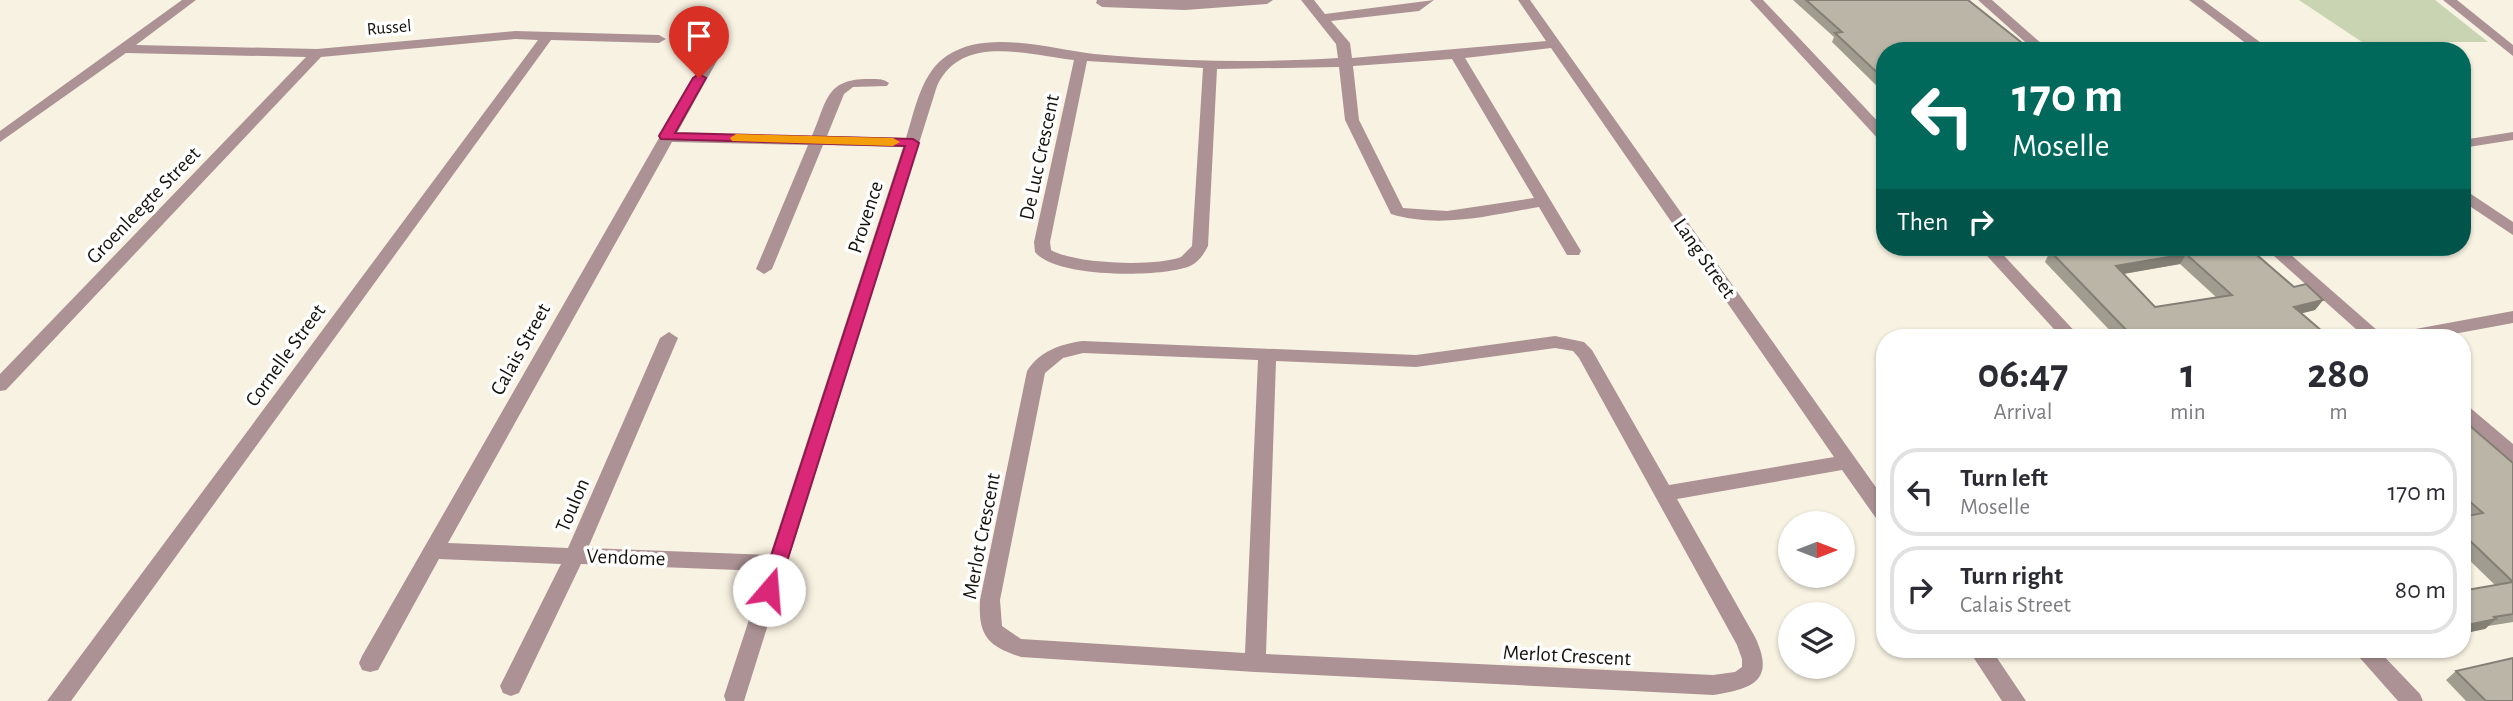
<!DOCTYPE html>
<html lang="en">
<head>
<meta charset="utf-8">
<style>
  body { margin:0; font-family:"Alegreya Sans",sans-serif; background:#f2f2f3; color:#2b2b33; height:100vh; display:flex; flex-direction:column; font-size:26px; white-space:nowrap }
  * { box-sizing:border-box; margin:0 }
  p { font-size:23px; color:#7c7c81 }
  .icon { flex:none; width:38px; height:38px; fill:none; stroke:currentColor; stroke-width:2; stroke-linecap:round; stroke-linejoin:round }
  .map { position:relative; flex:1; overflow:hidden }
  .sheet { position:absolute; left:1876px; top:329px; width:595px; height:329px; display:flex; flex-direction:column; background:#fff; border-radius:28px; box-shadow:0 2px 5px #0004 }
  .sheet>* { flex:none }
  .hud { position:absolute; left:1876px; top:42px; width:595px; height:214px; border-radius:28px; box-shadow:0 2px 5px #0004; background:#00695c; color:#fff; overflow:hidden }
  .needle { width:46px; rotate:90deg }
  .fabs { position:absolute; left:1778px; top:511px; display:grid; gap:14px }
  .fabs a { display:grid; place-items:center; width:77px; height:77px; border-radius:50%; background:#fff; box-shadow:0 2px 5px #0004; font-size:35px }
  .pin { position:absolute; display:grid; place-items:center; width:60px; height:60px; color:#fff; margin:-72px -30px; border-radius:50% 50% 50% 0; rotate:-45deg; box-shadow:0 0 7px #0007 }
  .pin .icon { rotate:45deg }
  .me { position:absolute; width:77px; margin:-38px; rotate:18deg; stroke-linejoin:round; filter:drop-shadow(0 0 5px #0008) }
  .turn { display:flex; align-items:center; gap:24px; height:147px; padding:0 21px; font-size:32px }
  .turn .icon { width:91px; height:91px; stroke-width:2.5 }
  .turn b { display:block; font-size:49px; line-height:60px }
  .then { display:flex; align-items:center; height:66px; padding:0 21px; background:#0003; gap:14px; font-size:26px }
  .eta { display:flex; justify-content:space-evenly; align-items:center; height:119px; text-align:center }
  .eta b { font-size:42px; font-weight:700; line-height:49px }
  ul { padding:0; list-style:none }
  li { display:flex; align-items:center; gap:21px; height:88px; margin:0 14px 10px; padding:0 7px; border:4px solid #e1e1e2; border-radius:28px }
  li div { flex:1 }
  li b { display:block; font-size:26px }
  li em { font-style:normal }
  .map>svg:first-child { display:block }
  .green { fill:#c9d4b2 }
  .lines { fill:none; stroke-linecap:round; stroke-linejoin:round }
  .minor { fill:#ac9294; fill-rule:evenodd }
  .wall { fill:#a19c90; fill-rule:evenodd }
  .shaded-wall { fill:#837f75 }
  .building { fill:#bbb5a7; stroke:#837f75; stroke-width:2; fill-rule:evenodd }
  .route { fill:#db2777; stroke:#8e194d; stroke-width:2 }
  .slow { fill:#f59e0b }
  .labels { text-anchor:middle; stroke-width:7; stroke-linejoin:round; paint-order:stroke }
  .far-street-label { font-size:18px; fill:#15130d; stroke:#fff }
  .street-label { font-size:21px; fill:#15130d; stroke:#fff }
</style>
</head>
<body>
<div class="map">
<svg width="2513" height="701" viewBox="0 0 2513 701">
  <rect width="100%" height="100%" fill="#f8f2e2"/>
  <path class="green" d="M2299,0H2435L2488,42H2362Z"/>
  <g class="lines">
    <path class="minor" d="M182,0H196L136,45L317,49L515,31L659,35L666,39L659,43L551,40L71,701H47L538,40L515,39L321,57L6,390L0,391V374L306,57L126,53L0,142V131Z
      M1097,0H1273L1267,4L1185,10L1102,7L1096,3Z
      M1301,0H1314L1325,14L1434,0L1419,11L1331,21L1350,43L1352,58L1546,41L1518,0H1530L1885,500V524L1878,521L1842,470L1677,499L1755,637C1776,681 1752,689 1713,695L1255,672L1021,657C988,646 978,636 980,600L1027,371C1040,351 1060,344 1083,341L1416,355L1555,336L1584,342L1592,350L1669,485L1834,457L1551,48L1465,58L1581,251L1579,255H1567L1539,207C1491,215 1440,229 1391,214L1345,120L1339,67L1217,69L1208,246C1204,254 1199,262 1190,266C1161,278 1055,278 1035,252L1034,242L1074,60C1028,55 961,33 937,86L744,701H726L724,696L765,571L581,564L519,693L511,696L503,693L500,686L561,564L439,559L378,670L370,672L362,670L359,663L362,656L706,56H716L718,59L677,133L812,136C827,102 825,79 868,79C876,79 883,78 889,83L887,86L853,87L844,94L827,136L906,138C915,110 921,72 948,55C988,29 1050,49 1094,54C1126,57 1158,59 1189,60C1239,62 1289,61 1338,58L1336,44ZM1452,59L1534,198L1447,211L1403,208L1359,120L1353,66ZM1087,61L1203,68L1192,246L1181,257C1155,267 1075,264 1051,250L1050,242ZM672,142L808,145L756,269L764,274L772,269L823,145L903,147L770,555L588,548L678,338L669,332L660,338L568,548L448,543ZM1555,348L1573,351L1579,358L1737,645L1742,659V667L1735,672L1713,675L1266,654L1276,361L1416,367ZM1083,353L1258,360L1245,653L1021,639L1002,626L1000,600L1045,373L1063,358Z
      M1750,0H1763L1885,129V142L1880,141Z
      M1978,0H1992L2050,51H2035Z
      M2189,0H2203L2272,51H2256Z
      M2443,0H2457L2513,45V56Z
      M2513,132V140L2462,148V140Z
      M2462,188L2513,222V235L2462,201Z
      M1979,247H1996L2081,338H2062Z
      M2264,247H2282L2386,338H2366Z
      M2513,311V323L2432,338H2390L2399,332Z
      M2462,404L2468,406L2513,444V462L2506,460L2462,422Z
      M1968,649H1991L2026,701H2002Z
      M2352,649H2377L2420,694L2423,701H2398Z"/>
  </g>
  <path class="wall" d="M1793,0H1968L2031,50L1885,51V101L1877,93L1879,88L1832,42L1834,37Z
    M2242,247L2294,287L2323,300L2315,310L2302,313L2330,338H2117L2045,262L2050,251ZM2180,264L2216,297L2155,307L2124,274Z
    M2462,419L2513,463V622L2488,626L2485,629L2467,590L2495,585L2462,553V517H2465L2462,514Z
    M2456,671L2513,701H2466L2446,680Z"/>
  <path class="shaded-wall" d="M2186,254L2180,264L2110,276L2116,266Z
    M2323,300L2315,310L2287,317L2294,307Z
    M2496,619L2485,629L2462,634V626Z"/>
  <path class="building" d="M1806,0H1968L2031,50L1885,51V80L1835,33L1842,32Z
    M2086,247H2242L2245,250L2250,249L2294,287L2306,284L2323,300L2294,307L2330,338H2134L2050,251ZM2186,254L2232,295L2155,307L2116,266Z
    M2462,419L2513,463V614L2494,617L2496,619L2462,626V585L2467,590L2513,582L2465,536L2462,537V517L2483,513L2462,495Z
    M2513,658V701H2486L2456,671Z"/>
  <path class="route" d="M699,74L706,78L675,133L913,139L919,143L778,590L776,595L769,598L762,595L760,590L905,146L661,139L659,136L693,78Z"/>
  <path class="slow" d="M736,134L893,138L900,142L893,146L732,141L730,138Z"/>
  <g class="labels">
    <g class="far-street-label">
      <text transform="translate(389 27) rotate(-5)" y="6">Russel</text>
    </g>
    <g class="street-label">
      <text transform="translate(1039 157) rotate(-78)" y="7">De Luc Crescent</text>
      <text transform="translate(143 205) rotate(-46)" y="7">Groenleegte Street</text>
      <text transform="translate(865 217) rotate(-72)" y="7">Provence</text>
      <text transform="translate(1705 258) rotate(55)" y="7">Lang Street</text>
      <text transform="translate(520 349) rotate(-61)" y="7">Calais Street</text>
      <text transform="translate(285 355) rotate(-54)" y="7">Cornelle Street</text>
      <text transform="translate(572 505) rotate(-67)" y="7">Toulon</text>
      <text transform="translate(981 536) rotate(-79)" y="7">Merlot Crescent</text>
      <text transform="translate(626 557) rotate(2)" y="7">Vendome</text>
      <text transform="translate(1567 655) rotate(3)" y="7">Merlot Crescent</text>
    </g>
  </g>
</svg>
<div class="fabs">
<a><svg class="needle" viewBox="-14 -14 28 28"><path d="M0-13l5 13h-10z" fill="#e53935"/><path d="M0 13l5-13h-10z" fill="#7c7c81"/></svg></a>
<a><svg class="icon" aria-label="layers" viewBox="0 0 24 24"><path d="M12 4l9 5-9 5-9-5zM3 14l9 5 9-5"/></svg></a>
</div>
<div class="pin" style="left:699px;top:78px;background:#d93025"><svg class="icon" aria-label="arrive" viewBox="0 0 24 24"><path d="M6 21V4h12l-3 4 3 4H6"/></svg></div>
<svg class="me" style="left:769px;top:590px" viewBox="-20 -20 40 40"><circle r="19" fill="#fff"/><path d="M0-13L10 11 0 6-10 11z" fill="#db2777"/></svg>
<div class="hud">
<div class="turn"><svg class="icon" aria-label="left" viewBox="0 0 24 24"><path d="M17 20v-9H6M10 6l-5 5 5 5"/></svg><div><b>170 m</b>Moselle</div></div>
<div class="then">Then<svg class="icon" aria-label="right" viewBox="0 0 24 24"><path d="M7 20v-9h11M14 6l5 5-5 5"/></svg></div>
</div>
<section class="sheet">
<div class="eta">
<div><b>06:47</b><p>Arrival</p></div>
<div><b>1</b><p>min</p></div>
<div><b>280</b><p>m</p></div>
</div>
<ul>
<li><svg class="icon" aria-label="left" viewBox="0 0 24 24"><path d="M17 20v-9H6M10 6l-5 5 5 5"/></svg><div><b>Turn left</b><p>Moselle</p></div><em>170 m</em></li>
<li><svg class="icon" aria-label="right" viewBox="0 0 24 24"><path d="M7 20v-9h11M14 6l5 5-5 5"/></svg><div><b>Turn right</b><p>Calais Street</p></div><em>80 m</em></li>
</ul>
</section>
</div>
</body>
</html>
